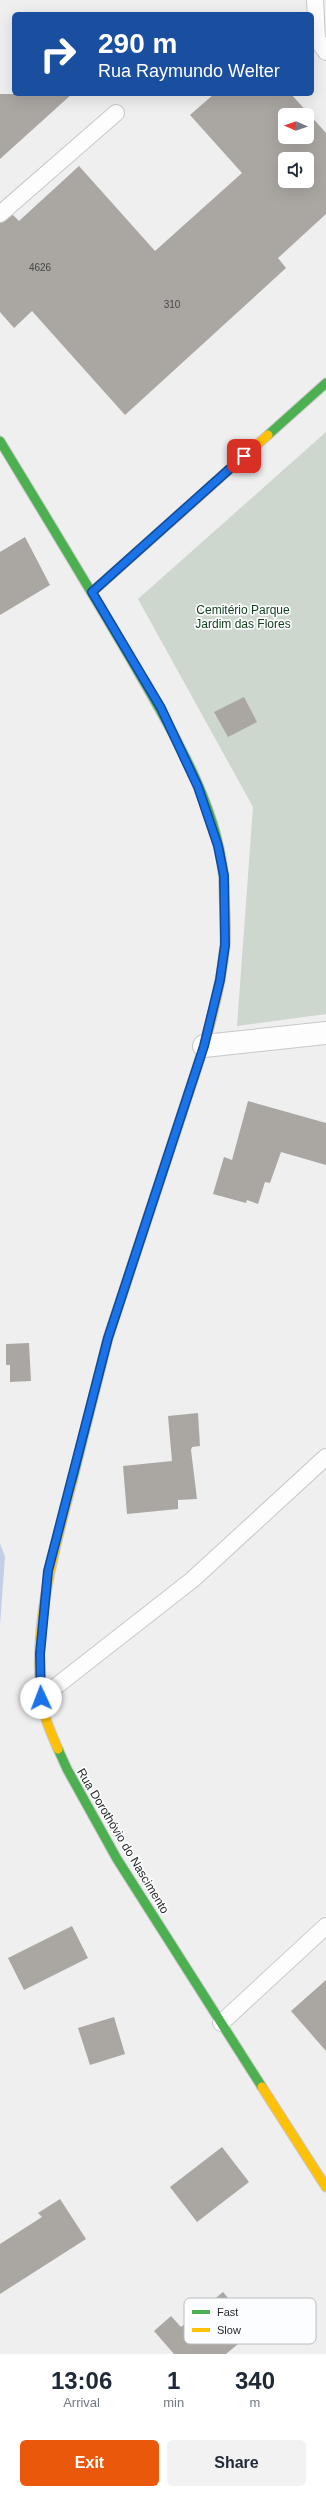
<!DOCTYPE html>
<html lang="en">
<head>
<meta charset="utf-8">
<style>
  body { margin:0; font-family:Helvetica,sans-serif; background:#f2f2f3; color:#1f2937; height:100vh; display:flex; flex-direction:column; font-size:15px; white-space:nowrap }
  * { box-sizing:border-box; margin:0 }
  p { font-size:13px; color:#747a83 }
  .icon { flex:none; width:22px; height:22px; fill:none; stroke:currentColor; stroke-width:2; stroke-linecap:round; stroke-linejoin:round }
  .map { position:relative; height:2354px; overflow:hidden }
  .panel { display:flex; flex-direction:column; background:#fff; flex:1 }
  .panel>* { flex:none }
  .guide { position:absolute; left:12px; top:12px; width:302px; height:84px; border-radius:6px; box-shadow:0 4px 16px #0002; background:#1a4fa0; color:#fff; overflow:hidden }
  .needle { width:26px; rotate:272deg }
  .buttons { position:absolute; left:278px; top:108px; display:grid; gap:8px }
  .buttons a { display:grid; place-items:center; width:36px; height:36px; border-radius:6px; background:#fff; box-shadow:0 4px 16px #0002; font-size:20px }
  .pin { position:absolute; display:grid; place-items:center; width:34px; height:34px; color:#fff; margin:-17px; border-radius:8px; box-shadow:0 2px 6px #0006 }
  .me { position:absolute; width:44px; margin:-22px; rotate:358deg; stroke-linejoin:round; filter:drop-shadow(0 0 3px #0008) }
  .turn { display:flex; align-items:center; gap:14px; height:84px; padding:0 20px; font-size:18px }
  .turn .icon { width:52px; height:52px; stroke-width:2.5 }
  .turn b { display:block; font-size:28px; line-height:34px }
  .eta { display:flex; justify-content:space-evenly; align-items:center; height:68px; text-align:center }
  .eta b { font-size:24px; font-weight:800; line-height:28px }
  .action { display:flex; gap:8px; margin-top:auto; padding:8px 20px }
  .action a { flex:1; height:46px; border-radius:6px; background:#ea580c; color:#fff; font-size:16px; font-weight:800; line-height:46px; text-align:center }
  .action a+a { background:#f2f2f3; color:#1f2937 }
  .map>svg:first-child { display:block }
  .green { fill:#cdd7ce }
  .water { fill:#c1d0e4 }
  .building { fill:#aaa6a2; fill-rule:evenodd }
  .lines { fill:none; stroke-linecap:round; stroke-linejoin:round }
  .lane-casing { stroke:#c8c8c8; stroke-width:18 }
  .street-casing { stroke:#c8c8c8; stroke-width:24 }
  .fast-casing { stroke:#c8c8c8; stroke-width:11 }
  .slow-casing { stroke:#c8c8c8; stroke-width:11 }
  .lane { stroke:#fdfdfd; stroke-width:16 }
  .street { stroke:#fdfdfd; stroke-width:22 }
  .fast { stroke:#4caf50; stroke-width:9 }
  .slow { stroke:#ffc107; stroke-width:9 }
  .route-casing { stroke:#114b97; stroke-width:10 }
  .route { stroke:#1a73e8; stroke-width:7 }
  .labels { text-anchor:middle; stroke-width:3.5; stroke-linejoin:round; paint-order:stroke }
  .number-label { font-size:10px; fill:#474746 }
  .park-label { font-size:12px; fill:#0f3d1b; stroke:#fcfdfe }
  .street-label { font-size:12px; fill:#262727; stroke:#fcfdfe }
  .key { fill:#fcfdfe; stroke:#bcbdbe; stroke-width:1 }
  .key-label { font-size:11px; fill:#262727 }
</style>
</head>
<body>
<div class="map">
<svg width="326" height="2354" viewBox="0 0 326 2354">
  <rect width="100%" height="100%" fill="#efeff0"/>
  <path class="green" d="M326,432V1014L237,1026L253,807L138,599Z"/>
  <path class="water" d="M0,1543L5,1557L0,1625Z"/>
  <path class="building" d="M0,94H72L0,159Z
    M214,94H291L326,133V214L278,258L286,268L125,415L32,311L14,328L0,312V223L13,215L19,221L79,166L155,251L242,173L190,115ZM285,115H307V137H285ZM285,159H307V181H285Z
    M25,537L50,585L0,615V552Z
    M244,697L257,722L228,737L214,712Z
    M248,1101L326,1123V1165L281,1152L270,1183L265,1182L258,1204L247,1200L246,1203L213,1194L224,1157L232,1160Z
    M29,1343L31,1381L10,1382V1365H6V1344Z
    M198,1413L200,1446L192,1447L191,1450L197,1499L178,1500V1509L127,1514L123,1466L172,1461L168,1416Z
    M72,1926L88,1958L24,1990L8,1958Z
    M326,1980V2051L291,2011Z
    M114,2017L125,2054L90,2065L78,2028Z
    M222,2147L249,2182L197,2222L170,2187Z
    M60,2199L86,2239L0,2294V2244L42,2217L38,2213Z
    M223,2292L255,2330L226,2354H174L154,2331L171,2316L181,2327Z"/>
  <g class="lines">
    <g class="lane-casing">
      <path id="lane" d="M315,0L317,39L326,52
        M0,214L116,113
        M41,1698L192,1580L326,1457
        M221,2023L326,1926"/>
    </g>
    <g class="street-casing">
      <path id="street" d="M204,1046L326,1033"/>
    </g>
    <g class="fast-casing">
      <path id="fast" d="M268,435L326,383
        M0,441C43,512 87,584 129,656C167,722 223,810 224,888
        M72,1482L108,1338L189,1092
        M58,1749L67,1769L117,1859L262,2087"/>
    </g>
    <g class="slow-casing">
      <path id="slow" d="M92,592L268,435
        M189,1092C205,1044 220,996 225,946C227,927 224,907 224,888
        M58,1749C51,1733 43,1715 41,1697C33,1625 54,1551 72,1482
        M262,2087L326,2187"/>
    </g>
    <use href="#lane" class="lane"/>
    <use href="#street" class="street"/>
    <use href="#fast" class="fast"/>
    <use href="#slow" class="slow"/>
  </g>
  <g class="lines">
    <g class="route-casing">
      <path id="route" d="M41,1698L40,1654L48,1571L108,1338L204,1046L220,980L225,945L224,876L218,846L198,787L161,708L92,592L244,456"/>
    </g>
    <use href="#route" class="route"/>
  </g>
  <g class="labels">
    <g class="number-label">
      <text x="40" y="271">4626</text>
      <text x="172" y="308">310</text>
    </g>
    <g class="park-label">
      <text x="243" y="614">Cemitério Parque<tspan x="243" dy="14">Jardim das Flores</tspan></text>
    </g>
    <g class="street-label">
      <text transform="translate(123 1841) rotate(59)" y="4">Rua Dorothóvio do Nascimento</text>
    </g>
  </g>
  <rect x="184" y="2298" width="132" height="46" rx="6" class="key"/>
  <rect x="192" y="2310" width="18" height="4" fill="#4caf50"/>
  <rect x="192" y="2328" width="18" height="4" fill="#ffc107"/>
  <g class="key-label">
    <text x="217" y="2316">Fast</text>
    <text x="217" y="2334">Slow</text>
  </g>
</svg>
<div class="buttons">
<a><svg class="needle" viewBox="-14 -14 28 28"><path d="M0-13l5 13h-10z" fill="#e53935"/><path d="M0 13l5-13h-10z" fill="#747a83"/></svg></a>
<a><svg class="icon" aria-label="sound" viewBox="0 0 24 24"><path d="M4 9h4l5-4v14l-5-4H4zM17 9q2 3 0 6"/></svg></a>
</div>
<div class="pin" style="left:244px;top:456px;background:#d93025"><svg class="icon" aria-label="arrive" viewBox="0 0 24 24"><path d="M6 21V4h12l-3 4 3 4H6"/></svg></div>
<svg class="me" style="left:41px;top:1698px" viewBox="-20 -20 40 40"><circle r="19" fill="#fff"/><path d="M0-13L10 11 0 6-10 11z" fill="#1a73e8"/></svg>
<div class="guide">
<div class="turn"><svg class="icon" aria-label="right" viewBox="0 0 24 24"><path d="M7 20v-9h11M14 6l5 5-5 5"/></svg><div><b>290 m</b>Rua Raymundo Welter</div></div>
</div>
</div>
<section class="panel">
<div class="eta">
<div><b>13:06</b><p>Arrival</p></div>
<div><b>1</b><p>min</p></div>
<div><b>340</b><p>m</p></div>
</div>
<div class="action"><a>Exit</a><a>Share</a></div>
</section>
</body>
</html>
